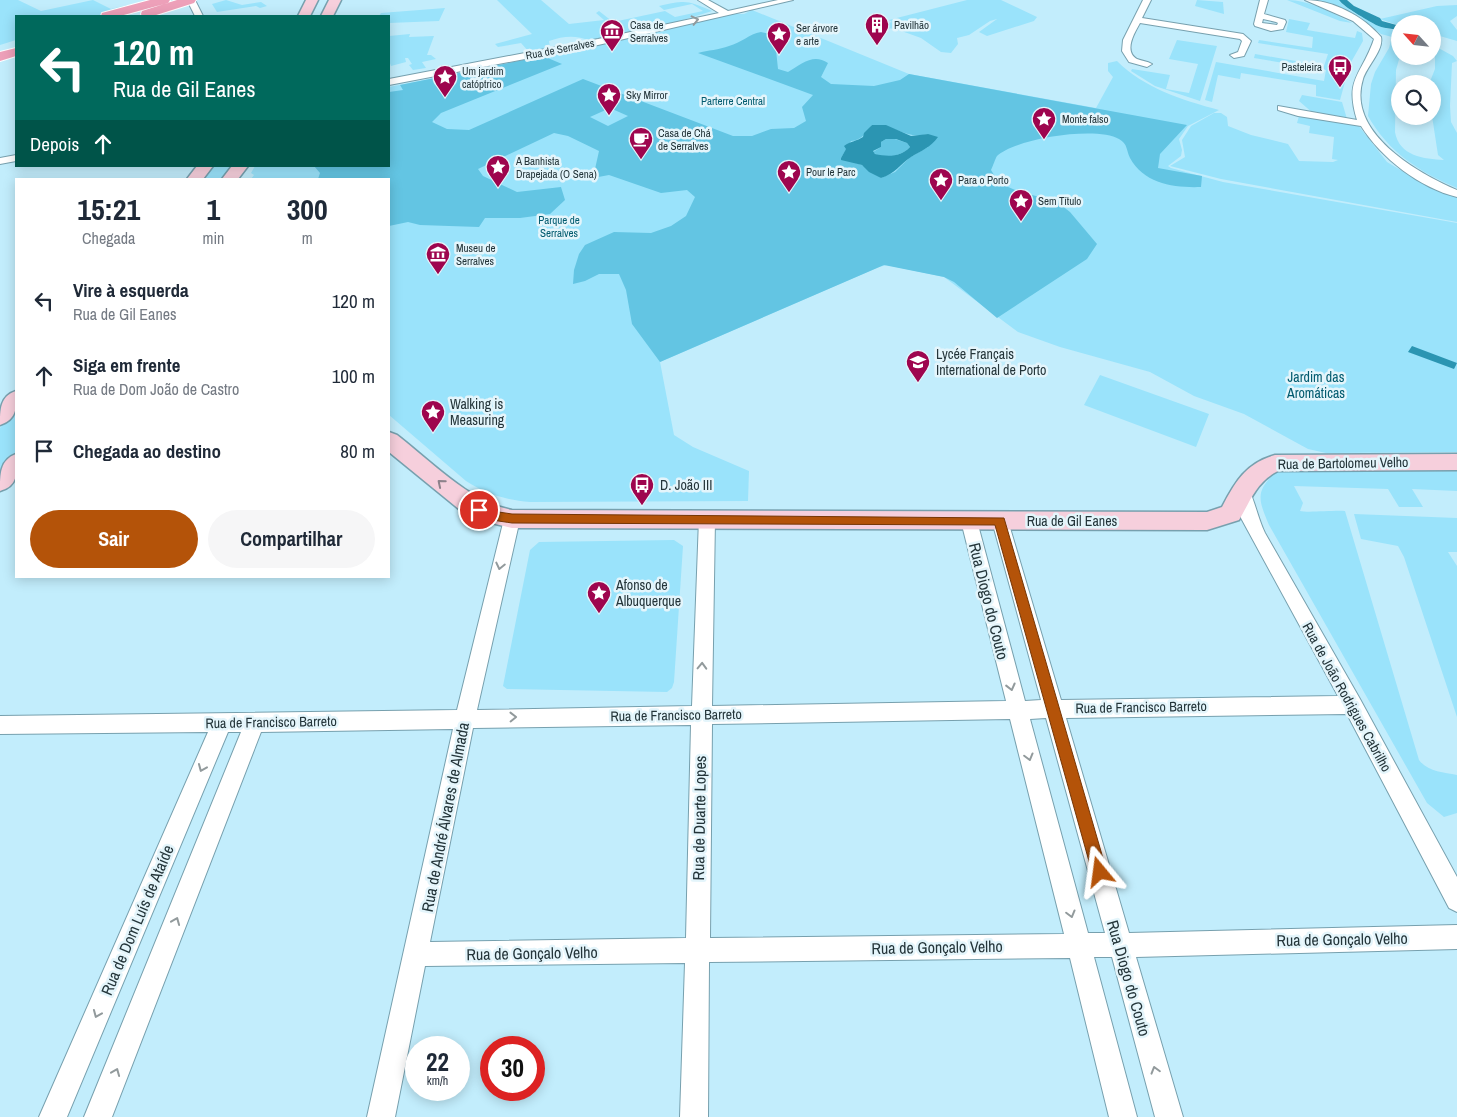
<!DOCTYPE html>
<html lang="pt">
<head>
<meta charset="utf-8">
<style>
  body { margin:0; font-family:"Archivo Narrow",sans-serif; background:#f6f6f7; color:#1f2937; height:100vh; display:flex; flex-direction:column; font-size:19px; white-space:nowrap }
  * { box-sizing:border-box; margin:0 }
  p { font-size:16px; color:#747a83 }
  .icon { flex:none; width:28px; height:28px; fill:none; stroke:currentColor; stroke-width:2; stroke-linecap:round; stroke-linejoin:round }
  .map { position:relative; flex:1; overflow:hidden }
  .side { position:absolute; left:15px; top:178px; width:375px; height:400px; display:flex; flex-direction:column; background:#fff; border-radius:0px; box-shadow:0 2px 12px #0003 }
  .side>* { flex:none }
  .top-card { position:absolute; left:15px; top:15px; width:375px; height:152px; border-radius:0px; box-shadow:0 2px 12px #0003; background:#00695c; color:#fff; overflow:hidden }
  .needle { width:32px; rotate:297deg }
  .buttons { position:absolute; left:1391px; top:15px; display:grid; gap:10px }
  .buttons a { display:grid; place-items:center; width:50px; height:50px; border-radius:50%; background:#fff; box-shadow:0 2px 12px #0003; font-size:25px }
  .speed { position:absolute; left:405px; top:1036px; display:flex; gap:10px; font-size:25px; font-weight:700; text-align:center }
  .speed>* { display:grid; place-content:center; width:65px; height:65px; border-radius:50%; background:#fff; box-shadow:0 2px 12px #0003; line-height:1 }
  .speed small { font-size:12px; font-weight:400 }
  .speed .limit { border:8px solid #d22; background:#fff; color:#111 }
  .pin { position:absolute; display:grid; place-items:center; width:42px; height:42px; color:#fff; margin:-21px; border:2px solid #fff; border-radius:50%; box-shadow:0 1px 5px #0007 }
  .me { position:absolute; width:55px; margin:-28px; rotate:344deg; stroke-linejoin:round; filter:drop-shadow(0 0 4px #0008) }
  .turn { display:flex; align-items:center; gap:18px; height:105px; padding:0 15px; font-size:22px }
  .turn .icon { width:65px; height:65px; stroke-width:2.5 }
  .turn b { display:block; font-size:35px; line-height:42px }
  .then { display:flex; align-items:center; height:48px; padding:0 15px; background:#0003; gap:10px; font-size:19px }
  .eta { display:flex; justify-content:space-evenly; align-items:center; height:85px; text-align:center }
  .eta b { font-size:30px; font-weight:800; line-height:35px }
  .button { display:flex; gap:10px; margin-top:auto; padding:10px 15px }
  .button a { flex:1; height:58px; border-radius:30px; background:#b45309; color:#fff; font-size:20px; font-weight:800; line-height:58px; text-align:center }
  .button a+a { background:#f6f6f7; color:#1f2937 }
  ul { padding:0; list-style:none }
  li { display:flex; align-items:center; gap:15px; height:75px; padding:0 15px }
  li div { flex:1 }
  li b { display:block; font-size:19px }
  li em { font-style:normal }
  .map>svg:first-child { display:block }
  .green { fill:#9ae3fb }
  .forest { fill:#63c5e3; fill-rule:evenodd }
  .water { fill:#2b95b2; fill-rule:evenodd }
  .lines { fill:none; stroke-linecap:round; stroke-linejoin:round }
  .street-casing { stroke:#77a0ae; stroke-width:2 }
  .secondary-casing { stroke:#77a0ae; stroke-width:3 }
  .primary-casing { stroke:#fff; stroke-width:2 }
  .street { fill:#fff; fill-rule:evenodd }
  .secondary { fill:#f6cfdc; fill-rule:evenodd }
  .primary { fill:#eda0b9; fill-rule:evenodd }
  .oneway { stroke:#929a9c }
  .oneway2 { stroke:#8d828b }
  .route { fill:#b45309; stroke:#753606 }
  .labels { text-anchor:middle; stroke-width:5; stroke-linejoin:round; paint-order:stroke }
  .far-poi-label { font-size:11px; fill:#24353a; stroke:#e4f5fb; text-anchor:start }
  .far-street-label { font-size:11px; fill:#24353a; stroke:#e4f5fb }
  .far-park-label { font-size:11px; fill:#025b6f; stroke:#e4f5fb }
  .poi-label { font-size:14px; fill:#24353a; stroke:#e4f5fb; text-anchor:start }
  .park-label { font-size:14px; fill:#025b6f; stroke:#e4f5fb }
  .street-label { font-size:14px; fill:#24353a; stroke:#e4f5fb }
  .near-street-label { font-size:16px; fill:#24353a; stroke:#e4f5fb }
</style>
</head>
<body>
<div class="map">
<svg width="1457" height="1117" viewBox="0 0 1457 1117">
  <rect width="100%" height="100%" fill="#c2edfc"/>
  <path class="green" d="M0,0H18L41,11L93,0L111,9L128,5L133,7L101,16H16V40L0,45Z
    M226,0L242,5L261,2L267,6L260,8L256,6L217,12L212,4Z
    M497,0H541L569,24L604,20L596,13L599,11L613,22L665,11L675,17L703,11L692,4L664,10L659,6C686,0 687,0 712,11L680,21L590,41C576,35 564,36 549,41L550,49L529,52L521,43L498,47L495,44L532,34Z
    M967,0H1001L1037,17L1034,21L987,36L979,32L997,19L990,21L969,35L957,38L958,44L951,53L941,52L921,38L896,29L875,27L892,22L889,20Z
    M1197,0L1223,2L1224,14L1195,6Z
    M1287,0C1309,0 1333,13 1352,23L1340,21Z
    M1318,0H1339C1345,9 1366,19 1376,25C1382,28 1393,29 1400,31V56L1396,70L1395,132C1399,156 1424,159 1444,160L1438,155L1432,116V84H1429L1435,69V51L1433,50V45L1453,56L1457,61L1452,63L1450,106L1451,122L1457,133V188C1421,173 1388,152 1368,116L1371,84L1375,72L1389,48L1392,37L1381,34L1358,16Z
    M1457,5V16L1450,21L1457,30V41L1433,34L1432,24H1400V26L1380,19L1437,6Z
    M445,8L439,21L389,23V16H379L381,13Z
    M752,10L909,74L1096,108L1113,77L1108,71V63L1117,61C1144,88 1182,100 1219,110L1188,126L1179,139L1182,150L1181,156L1168,166L1171,168L1223,182L1457,223V452L1326,453L1308,449L1244,414L1194,396L1150,372L1060,347L1018,332L944,277L887,265L879,267L660,362L674,435L693,447L749,471L748,501L530,502C506,500 486,494 466,481L389,415V179H251L254,175L251,173L255,166H389V87L561,52H578L591,46L734,14H744Z
    M1289,19L1310,23L1307,30L1355,38L1357,31L1362,33L1363,41L1350,64L1340,100L1316,96V85L1241,73L1240,79L1218,75L1212,102L1205,100L1216,62L1324,81L1326,70L1254,58L1255,54L1324,66L1328,54L1258,43L1259,40L1312,48L1313,37L1286,32Z
    M410,34L409,37L434,36L427,55H431L436,59L422,62L426,68L413,70L409,65L412,64L408,58H405L406,62L391,66L389,61V36Z
    M1177,40L1217,46L1200,101L1155,86L1131,71L1132,69L1170,75L1166,89L1189,93L1198,64L1169,59Z
    M1302,95L1342,102L1347,119L1314,114L1299,101Z
    M1214,113H1221L1227,117L1228,126L1251,135L1288,144L1299,161L1333,162L1338,160L1332,159L1334,137L1309,133L1310,126L1297,123L1299,116L1358,125L1387,162L1424,184L1457,198V222L1221,179L1170,166L1185,157L1182,140L1191,126Z
    M211,166H235L225,179H201Z
    M1100,375L1209,414L1196,447L1084,405Z
    M16,408V451L0,472V428Z
    M1457,466V491L1412,489L1423,507H1399L1388,489L1294,486L1303,503L1300,511C1308,513 1334,510 1345,511L1419,760C1428,772 1443,772 1457,775V813L1444,817L1427,803L1269,525C1258,499 1255,491 1277,471Z
    M1354,514L1457,518V552H1448L1457,566V717L1404,557L1398,546L1361,539Z
    M674,540L683,546L674,682L672,688L667,692L507,689L503,686L530,550L539,542Z"/>
  <path class="forest" d="M761,32L770,34L776,50L778,69L788,72C802,64 813,53 828,63L821,77L831,84L874,86L900,80L909,74L1187,125L1160,154L1158,168L1202,176L1201,187C1175,188 1144,184 1130,158C1126,150 1128,144 1119,139C1097,126 1016,138 997,156C995,159 993,166 991,170L999,183L1020,192L1056,201L1070,212L1097,244L1087,259L997,318L954,282L944,277L884,265L660,362L632,324L626,290L619,274H599L585,281L573,284L574,270L579,254L585,245L614,232L651,233L671,226L686,216L695,197L687,190L661,193L609,175L593,178L599,151L568,136L554,133L478,169L483,176L517,192L561,187L565,200L550,214L520,218H485L479,227L420,225L408,222L389,226V179H318L320,173L314,166H389V92L403,90L400,85L543,56L562,64L441,113L432,122L447,129L469,130L583,79L733,136H752L771,129L794,128L806,121L802,107L813,95L698,53C708,50 719,50 729,46C741,43 749,34 761,32ZM610,108L628,116L608,126L590,117ZM872,125C894,124 906,140 928,134V147L909,158L895,172L881,178L862,165L841,158L851,141C862,140 865,134 872,125Z
    M886,139H895L907,143L910,147C902,156 882,161 873,152L881,147V142Z"/>
  <path class="water" d="M1339,0H1347L1354,6L1380,18L1382,21L1400,26V30C1393,29 1382,28 1376,25C1366,19 1345,8 1339,0Z
    M872,125H886L911,136L928,134L938,137C931,147 921,151 911,157C900,164 895,174 881,178L869,172L862,165L841,160V158L846,149L844,146C851,141 857,141 863,137L864,133ZM886,139H896L907,143L910,147C901,157 888,157 875,154L873,151L881,147V142Z
    M1412,346L1457,363L1454,369L1408,352Z"/>
  <g class="lines">
    <g class="street-casing">
      <path id="street" d="M187,0H195L203,16H195Z
        M698,0H708L728,11L778,0H793L598,45L389,85V79L598,39L719,13Z
        M1143,0H1151L1142,18L1243,34L1251,41L1244,56L1234,58L1230,55L1238,52L1242,41L1240,39L1140,23C1135,32 1123,51 1137,59C1142,61 1147,61 1152,64L1147,67L1129,62L1122,51L1123,40Z
        M1260,0H1268L1264,14L1285,20L1286,22L1283,29L1271,31L1255,26L1254,24ZM1263,19L1276,22L1278,23L1277,25L1262,23Z
        M1305,0C1333,0 1363,16 1381,37C1384,50 1367,66 1363,79C1346,133 1418,173 1457,190V197C1420,188 1381,158 1361,126L1298,116L1278,110V106L1357,120C1344,78 1362,75 1374,39L1353,21Z
        M16,155V161L0,164V158Z
        M1242,486L1248,488C1255,501 1258,519 1265,533L1360,699L1457,877V912L1449,908L1347,714L1066,718L1129,933L1457,925V949L1136,957L1183,1117H1155L1112,957H1094L1137,1117H1109L1070,958L709,962L708,1117H680L685,963L425,966L395,1117H367L453,729L261,732L112,1117H84L241,732H228L67,1117H39L208,732L0,734V716L457,710L504,519L506,514L512,513L518,514L520,519L477,710L692,706L699,519L701,514L707,513L713,514L715,519L712,706L1006,701L961,521L963,516L969,515L975,516L977,521L1025,701L1041,700L992,521L994,516L1000,515L1006,516L1008,521L1061,700L1338,696L1241,518L1234,492L1236,488ZM1046,718L1105,933H1088L1030,719ZM1010,719L1064,934L710,938L712,724ZM691,725L686,938L430,942L473,728Z"/>
    </g>
    <g class="secondary-casing">
      <path id="secondary" d="M306,0H318L310,16H298Z
        M329,0H341L333,16H321Z
        M197,166H213L203,179H187Z
        M232,166H248L238,179H222Z
        M16,391C17,406 17,420 0,425C0,410 0,396 16,391Z
        M389,432L397,435C431,461 469,502 512,510L1207,512L1222,507C1235,482 1246,463 1275,455L1457,454V470L1278,471C1256,482 1251,500 1239,520L1207,530L512,528L483,521L460,510L389,452Z
        M16,454C17,471 19,486 0,491C0,474 0,460 16,454Z"/>
    </g>
    <g class="primary-casing">
      <path id="primary" d="M150,0H170L168,3L120,16H101L102,13Z
        M177,0H196L194,3L153,16H142L141,14L142,11Z
        M16,48V56L0,61V52Z"/>
    </g>
    <use href="#street" class="street"/>
    <use href="#secondary" class="secondary"/>
    <use href="#primary" class="primary"/>
  </g>
  <defs><path id="oneway-chevron" d="M-2-3.5L2.5 0L-2 3.5" fill="none" stroke-width="1.6" stroke-linecap="round" stroke-linejoin="round" transform="scale(1.25)"/></defs>
  <g class="oneway">
    <use href="#oneway-chevron" transform="translate(695 20) rotate(-13)"/>
    <use href="#oneway-chevron" transform="translate(500 566) rotate(103)"/>
    <use href="#oneway-chevron" transform="translate(702 666) rotate(-88)"/>
    <use href="#oneway-chevron" transform="translate(1011 687) rotate(76)"/>
    <use href="#oneway-chevron" transform="translate(513 717) rotate(-1)"/>
    <use href="#oneway-chevron" transform="translate(1029 757) rotate(75)"/>
    <use href="#oneway-chevron" transform="translate(202 768) rotate(113)"/>
    <use href="#oneway-chevron" transform="translate(1071 914) rotate(75)"/>
    <use href="#oneway-chevron" transform="translate(176 921) rotate(-68)"/>
    <use href="#oneway-chevron" transform="translate(97 1014) rotate(113)"/>
    <use href="#oneway-chevron" transform="translate(1155 1070) rotate(-106)"/>
    <use href="#oneway-chevron" transform="translate(116 1072) rotate(-68)"/>
  </g>
  <use class="oneway2" href="#oneway-chevron" transform="translate(441 483) rotate(-140)"/>
  <path class="route" d="M479,506L492,511L512,514L1004,518L1107,872L1105,878L1100,880L1094,878L1092,872L995,525L512,523C500,521 481,520 473,510Z"/>
  <defs>
    <g id="building-pin" transform="scale(1.25)"><path d="M0 17L-7.5 6A9.5 9.5 0 1 1 7.5 6Z" fill="#9e054e" stroke="#e4f5fb"/><path d="M-4-6H4V6H1V3H-1V6H-4ZM-2.5-4.3h1.7v1.8h-1.7ZM.8-4.3h1.7v1.8H.8ZM-2.5-1h1.7V.8h-1.7ZM.8-1h1.7V.8H.8Z" fill="#fff"/></g>
    <g id="museum-pin" transform="scale(1.25)"><path d="M0 17L-7.5 6A9.5 9.5 0 1 1 7.5 6Z" fill="#9e054e" stroke="#e4f5fb"/><path d="M0-6L6-3V-2H-6V-3ZM-5-1h2V3h-2ZM-1-1h2V3h-2ZM3-1h2V3H3ZM-6 4H6V6H-6Z" fill="#fff"/></g>
    <g id="sight-pin" transform="scale(1.25)"><path d="M0 17L-7.5 6A9.5 9.5 0 1 1 7.5 6Z" fill="#9e054e" stroke="#e4f5fb"/><path d="M0-6L1.8-2.2L6-1.7L2.9 1.2L3.7 5.4L0 3.3L-3.7 5.4L-2.9 1.2L-6-1.7L-1.8-2.2Z" fill="#fff"/></g>
    <g id="bus-pin" transform="scale(1.25)"><path d="M0 17L-7.5 6A9.5 9.5 0 1 1 7.5 6Z" fill="#9e054e" stroke="#e4f5fb"/><path d="M-5-6H5V4H4V6H2V4H-2V6H-4V4H-5ZM-3.5-4V0h7V-4ZM-3.5 1.2v1.5H-2V1.2ZM2 1.2v1.5H3.5V1.2Z" fill="#fff"/></g>
    <g id="cafe-pin" transform="scale(1.25)"><path d="M0 17L-7.5 6A9.5 9.5 0 1 1 7.5 6Z" fill="#9e054e" stroke="#e4f5fb"/><path d="M-5.5-4.5H6V0H3Q3 3.5 0 3.5H-2.5Q-5.5 3.5-5.5 0ZM3-3.2v2h1.7v-2ZM-6 4.5H4V6H-6Z" fill="#fff"/></g>
    <g id="school-pin" transform="scale(1.25)"><path d="M0 17L-7.5 6A9.5 9.5 0 1 1 7.5 6Z" fill="#9e054e" stroke="#e4f5fb"/><path d="M0-5L7-2L0 1L-7-2ZM-4 1L0 2.5L4 1V4Q0 6-4 4Z" fill="#fff"/></g>
  </defs>
  <g fill-rule="evenodd">
    <use href="#building-pin" x="877" y="25"/>
    <use href="#museum-pin" x="612" y="31"/>
    <use href="#sight-pin" x="779" y="34"/>
    <use href="#bus-pin" x="1340" y="67"/>
    <use href="#sight-pin" x="445" y="77"/>
    <use href="#sight-pin" x="609" y="95"/>
    <use href="#sight-pin" x="1044" y="119"/>
    <use href="#cafe-pin" x="641" y="139"/>
    <use href="#sight-pin" x="498" y="167"/>
    <use href="#sight-pin" x="789" y="172"/>
    <use href="#sight-pin" x="941" y="180"/>
    <use href="#sight-pin" x="1021" y="201"/>
    <use href="#museum-pin" x="438" y="254"/>
    <use href="#school-pin" x="918" y="362"/>
    <use href="#sight-pin" x="433" y="412"/>
    <use href="#bus-pin" x="642" y="485"/>
    <use href="#sight-pin" x="599" y="593"/>
  </g>
  <g class="labels">
    <g class="far-poi-label">
      <text x="630" y="29">Casa de<tspan x="630" dy="13">Serralves</tspan></text>
      <text x="894" y="29">Pavilhão</text>
      <text x="796" y="32">Ser árvore<tspan x="796" dy="13">e arte</tspan></text>
      <text x="1322" y="71" text-anchor="end">Pasteleira</text>
      <text x="462" y="75">Um jardim<tspan x="462" dy="13">catóptrico</tspan></text>
      <text x="626" y="99">Sky Mirror</text>
      <text x="1062" y="123">Monte falso</text>
      <text x="658" y="137">Casa de Chá<tspan x="658" dy="13">de Serralves</tspan></text>
      <text x="516" y="165">A Banhista<tspan x="516" dy="13">Drapejada (O Sena)</tspan></text>
      <text x="806" y="176">Pour le Parc</text>
      <text x="958" y="184">Para o Porto</text>
      <text x="1038" y="205">Sem Título</text>
      <text x="456" y="252">Museu de<tspan x="456" dy="13">Serralves</tspan></text>
    </g>
    <g class="far-street-label">
      <text transform="translate(560 49) rotate(-11)" y="4">Rua de Serralves</text>
    </g>
    <g class="far-park-label">
      <text x="733" y="105">Parterre Central</text>
      <text x="559" y="224">Parque de<tspan x="559" dy="13">Serralves</tspan></text>
    </g>
    <g class="poi-label">
      <text x="936" y="359">Lycée Français<tspan x="936" dy="16">International de Porto</tspan></text>
      <text x="450" y="409">Walking is<tspan x="450" dy="16">Measuring</tspan></text>
      <text x="660" y="490">D. João III</text>
      <text x="616" y="590">Afonso de<tspan x="616" dy="16">Albuquerque</tspan></text>
    </g>
    <g class="park-label">
      <text x="1316" y="382">Jardim das<tspan x="1316" dy="16">Aromáticas</tspan></text>
    </g>
    <g class="street-label">
      <text transform="translate(1343 463) rotate(-1)" y="5">Rua de Bartolomeu Velho</text>
      <text x="1072" y="526">Rua de Gil Eanes</text>
      <text transform="translate(1347 697) rotate(61)" y="5">Rua de João Rodrigues Cabrilho</text>
      <text transform="translate(1141 707) rotate(-1)" y="5">Rua de Francisco Barreto</text>
      <text transform="translate(676 715) rotate(-1)" y="5">Rua de Francisco Barreto</text>
      <text transform="translate(271 722) rotate(-1)" y="5">Rua de Francisco Barreto</text>
    </g>
    <g class="near-street-label">
      <text transform="translate(989 601) rotate(76)" y="6">Rua Diogo do Couto</text>
      <text transform="translate(445 817) rotate(-79)" y="6">Rua de André Álvares de Almada</text>
      <text transform="translate(699 818) rotate(-89)" y="6">Rua de Duarte Lopes</text>
      <text transform="translate(137 920) rotate(-67)" y="6">Rua de Dom Luís de Ataíde</text>
      <text transform="translate(1342 939) rotate(-1)" y="6">Rua de Gonçalo Velho</text>
      <text transform="translate(937 947) rotate(-1)" y="6">Rua de Gonçalo Velho</text>
      <text transform="translate(532 953) rotate(-1)" y="6">Rua de Gonçalo Velho</text>
      <text transform="translate(1129 978) rotate(74)" y="6">Rua Diogo do Couto</text>
    </g>
  </g>
</svg>
<div class="buttons">
<a><svg class="needle" viewBox="-14 -14 28 28"><path d="M0-13l5 13h-10z" fill="#e53935"/><path d="M0 13l5-13h-10z" fill="#747a83"/></svg></a>
<a><svg class="icon" aria-label="search" viewBox="0 0 24 24"><circle cx="10" cy="10" r="6"/><path d="M15 15l6 6"/></svg></a>
</div>
<div class="speed"><div>22<small>km/h</small></div><div class="limit">30</div></div>
<div class="pin" style="left:479px;top:510px;background:#d93025"><svg class="icon" aria-label="arrive" viewBox="0 0 24 24"><path d="M6 21V4h12l-3 4 3 4H6"/></svg></div>
<svg class="me" style="left:1100px;top:872px" viewBox="-20 -20 40 40"><path d="M0-17L14 15 0 8-14 15z" fill="#b45309" stroke="#fff" stroke-width="4"/></svg>
<div class="top-card">
<div class="turn"><svg class="icon" aria-label="left" viewBox="0 0 24 24"><path d="M17 20v-9H6M10 6l-5 5 5 5"/></svg><div><b>120 m</b>Rua de Gil Eanes</div></div>
<div class="then">Depois<svg class="icon" aria-label="ahead" viewBox="0 0 24 24"><path d="M12 20V5M6 11l6-6 6 6"/></svg></div>
</div>
<section class="side">
<div class="eta">
<div><b>15:21</b><p>Chegada</p></div>
<div><b>1</b><p>min</p></div>
<div><b>300</b><p>m</p></div>
</div>
<ul>
<li><svg class="icon" aria-label="left" viewBox="0 0 24 24"><path d="M17 20v-9H6M10 6l-5 5 5 5"/></svg><div><b>Vire à esquerda</b><p>Rua de Gil Eanes</p></div><em>120 m</em></li>
<li><svg class="icon" aria-label="ahead" viewBox="0 0 24 24"><path d="M12 20V5M6 11l6-6 6 6"/></svg><div><b>Siga em frente</b><p>Rua de Dom João de Castro</p></div><em>100 m</em></li>
<li><svg class="icon" aria-label="arrive" viewBox="0 0 24 24"><path d="M6 21V4h12l-3 4 3 4H6"/></svg><div><b>Chegada ao destino</b></div><em>80 m</em></li>
</ul>
<div class="button"><a>Sair</a><a>Compartilhar</a></div>
</section>
</div>
</body>
</html>
